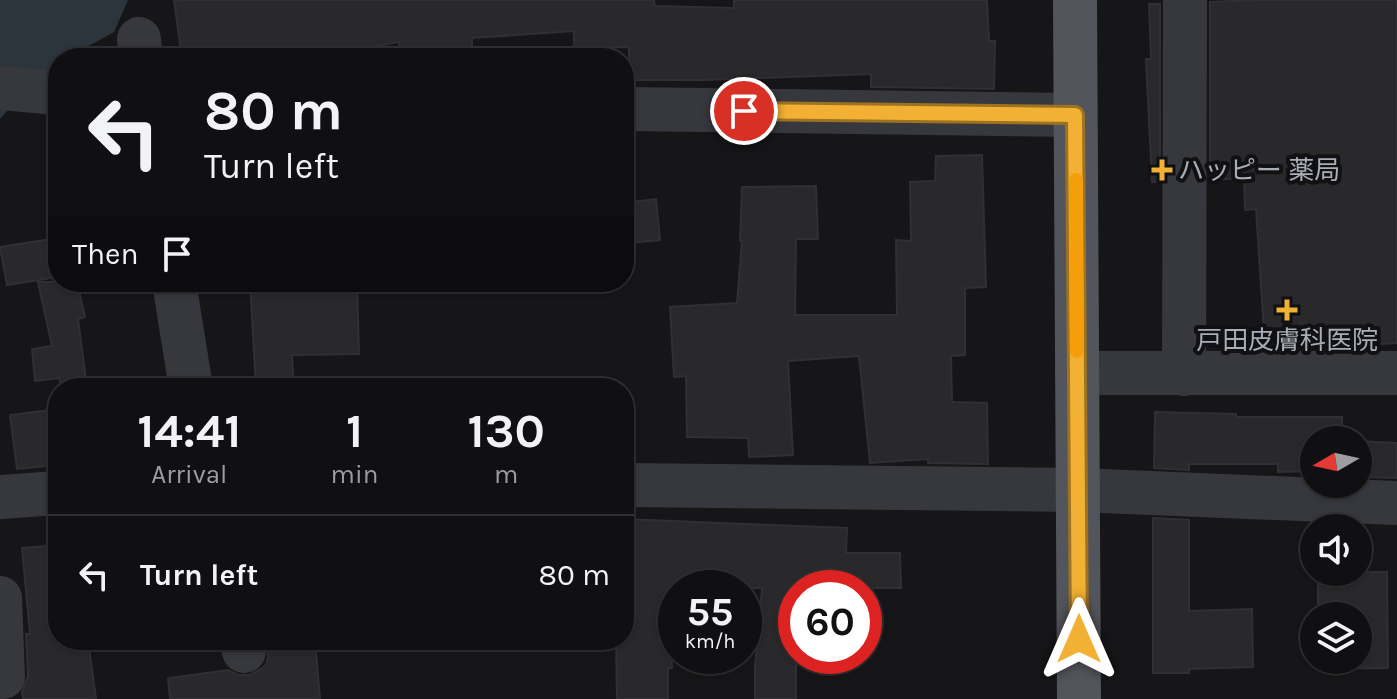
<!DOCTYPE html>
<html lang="en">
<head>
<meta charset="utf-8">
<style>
  body { margin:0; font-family:Karla,"Noto Sans JP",sans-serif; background:#1e1e20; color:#f1f3f6; height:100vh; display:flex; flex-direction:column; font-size:30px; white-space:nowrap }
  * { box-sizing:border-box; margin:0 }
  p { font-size:26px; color:#9c9d9f }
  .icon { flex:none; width:44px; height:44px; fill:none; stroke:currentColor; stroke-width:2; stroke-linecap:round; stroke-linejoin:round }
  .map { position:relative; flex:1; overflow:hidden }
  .drawer { position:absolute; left:48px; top:378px; width:586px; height:272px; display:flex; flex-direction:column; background:#101012; border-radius:32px; box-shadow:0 2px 6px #0004,0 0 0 2px #303032 }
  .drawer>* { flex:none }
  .guide { position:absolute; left:48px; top:48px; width:586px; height:244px; border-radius:32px; box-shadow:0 2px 6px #0004,0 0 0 2px #303032; background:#101012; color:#f1f3f6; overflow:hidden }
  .needle { width:52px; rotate:261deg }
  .buttons { position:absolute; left:1300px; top:426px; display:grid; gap:16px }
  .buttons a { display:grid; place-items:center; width:72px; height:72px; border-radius:50%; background:#101012; box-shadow:0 2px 6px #0004,0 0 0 2px #303032; font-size:40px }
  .speed { position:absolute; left:658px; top:570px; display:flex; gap:16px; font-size:40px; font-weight:700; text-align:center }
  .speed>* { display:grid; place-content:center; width:104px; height:104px; border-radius:50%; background:#101012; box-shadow:0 2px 6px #0004,0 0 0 2px #303032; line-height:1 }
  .speed small { font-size:20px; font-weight:400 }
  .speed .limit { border:12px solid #d22; background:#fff; color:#111 }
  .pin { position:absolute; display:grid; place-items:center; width:68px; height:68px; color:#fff; margin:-34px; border:4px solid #fff; border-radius:50%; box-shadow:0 2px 8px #0007 }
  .me { position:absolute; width:88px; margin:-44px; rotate:0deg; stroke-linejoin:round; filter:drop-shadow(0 0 6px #0008) }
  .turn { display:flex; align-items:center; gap:28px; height:168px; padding:0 24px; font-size:36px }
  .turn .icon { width:104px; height:104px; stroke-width:2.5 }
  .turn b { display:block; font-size:56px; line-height:68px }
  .then { display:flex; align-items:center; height:76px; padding:0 24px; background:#0003; gap:16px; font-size:30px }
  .eta { display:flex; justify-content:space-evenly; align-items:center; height:136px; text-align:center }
  .eta b { font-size:48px; font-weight:700; line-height:56px }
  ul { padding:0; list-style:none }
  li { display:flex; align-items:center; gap:24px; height:120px; padding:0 24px; border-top:2px solid #303032 }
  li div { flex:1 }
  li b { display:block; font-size:30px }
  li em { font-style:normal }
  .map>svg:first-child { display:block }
  .water { fill:#2c353c }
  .building { fill:#29292c; stroke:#303034; stroke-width:2 }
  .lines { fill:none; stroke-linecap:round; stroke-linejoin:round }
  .minor { stroke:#37383d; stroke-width:44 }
  .major { stroke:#53555c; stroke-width:44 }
  .route-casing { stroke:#9d7322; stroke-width:20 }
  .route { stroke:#f2b134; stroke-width:14 }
  .slow { stroke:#f59e0b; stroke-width:14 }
  .poi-dot { fill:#f2b134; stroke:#111113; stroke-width:3 }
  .labels { text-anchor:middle; stroke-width:8; stroke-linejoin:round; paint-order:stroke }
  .poi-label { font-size:26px; fill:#a8adb8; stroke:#111113; text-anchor:start }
</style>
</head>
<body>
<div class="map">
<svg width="1397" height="699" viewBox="0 0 1397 699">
  <rect width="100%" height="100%" fill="#161618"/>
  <path class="water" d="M0,0H128L114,32L67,58H58V64L33,82L0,119Z"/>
  <path class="building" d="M174,0H654L655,6L734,8V0H987L989,41H995L994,89L871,87V74L704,80H629V47L574,48V31L472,38V55H399V42L316,58H302L300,46L222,58H182Z
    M1254,0H1397V343L1319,348H1265L1256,209L1245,210L1244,178L1210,180V2Z
    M1149,4H1160V182H1152L1146,59H1151Z
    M982,155L986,287L965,288V355L951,356L952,402L987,403L988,464L928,463V459L870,463L859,356L788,361L793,455L749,457L748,438L687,437L686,376L674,377L670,307L737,303L742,241H740L742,187L816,186L818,239H796L795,315H897L896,240L911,241L910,182L935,181L936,156Z
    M656,199L660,240L629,243L624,224V203Z
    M58,238V277L7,285L0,247Z
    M38,282H77L85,317L78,319L87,388H62L59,378L35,381L32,349L52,346Z
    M250,282H357L359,354L292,355L294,388H256Z
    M58,409V465L17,469L10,415Z
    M1155,412L1236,414V417H1342V440H1314V471L1278,472V464H1189V470L1154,468Z
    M1358,441L1397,443V478L1363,477L1364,471H1358Z
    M1153,518L1189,520V611L1252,609L1253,667L1189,669V673H1153Z
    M624,519L847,528L846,553H900L901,588H796V699H755V667L762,588H670L672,668H668V699H617L616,640H624Z
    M58,545V640H88L96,699H23L22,692L28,676L26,634H30L22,548Z
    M1318,572H1387L1388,668L1319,669V660H1358V616H1318Z
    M267,640H315L320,699H170L168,678L228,670L238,675H250L261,669L266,665L268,657Z"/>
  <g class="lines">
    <path class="minor" d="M139,39L141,58
      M0,88L58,93
      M624,109L1075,115
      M174,282L191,388
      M1077,373H1397
      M1184,374L1185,0
      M624,485L1078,490L1397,503
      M0,497L58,493
      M0,598L3,677
      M241,640L244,651"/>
    <path class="major" d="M1075,0L1079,699"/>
  </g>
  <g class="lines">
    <g class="route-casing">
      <path id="route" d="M744,111L1075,115L1079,639"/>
    </g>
    <use href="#route" class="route"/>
    <path class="slow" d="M1076,180L1077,351"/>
  </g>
  <g class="poi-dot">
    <path d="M1158 158h8v8h8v8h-8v8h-8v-8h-8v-8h8z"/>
    <path d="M1283 298h8v8h8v8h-8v8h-8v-8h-8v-8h8z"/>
  </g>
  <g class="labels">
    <g class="poi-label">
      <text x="1178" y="179">ハッピー 薬局</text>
      <text x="1287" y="349" text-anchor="middle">戸田皮膚科医院</text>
    </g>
  </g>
</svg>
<div class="buttons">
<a><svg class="needle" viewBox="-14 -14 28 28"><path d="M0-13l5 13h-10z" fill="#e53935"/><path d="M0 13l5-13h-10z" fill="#9c9d9f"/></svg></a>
<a><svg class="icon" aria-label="sound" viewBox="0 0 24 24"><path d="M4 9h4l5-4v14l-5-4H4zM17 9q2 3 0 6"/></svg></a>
<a><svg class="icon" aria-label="layers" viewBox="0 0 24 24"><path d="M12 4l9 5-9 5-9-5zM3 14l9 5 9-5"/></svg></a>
</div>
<div class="speed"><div>55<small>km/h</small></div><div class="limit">60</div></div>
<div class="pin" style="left:744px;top:111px;background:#d93025"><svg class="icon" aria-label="arrive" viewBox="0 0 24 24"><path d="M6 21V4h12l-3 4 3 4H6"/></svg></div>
<svg class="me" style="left:1079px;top:639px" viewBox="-20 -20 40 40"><path d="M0-17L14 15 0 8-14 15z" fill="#f2b134" stroke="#fff" stroke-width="4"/></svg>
<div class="guide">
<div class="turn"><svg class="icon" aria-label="left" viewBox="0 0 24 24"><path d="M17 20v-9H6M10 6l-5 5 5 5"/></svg><div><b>80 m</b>Turn left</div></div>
<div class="then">Then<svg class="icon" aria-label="arrive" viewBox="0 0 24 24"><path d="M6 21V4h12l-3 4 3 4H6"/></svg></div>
</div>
<section class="drawer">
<div class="eta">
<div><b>14:41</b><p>Arrival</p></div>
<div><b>1</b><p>min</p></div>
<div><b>130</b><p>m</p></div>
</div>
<ul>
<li><svg class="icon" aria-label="left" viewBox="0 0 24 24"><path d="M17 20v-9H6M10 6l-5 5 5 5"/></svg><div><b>Turn left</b></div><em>80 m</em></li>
</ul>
</section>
</div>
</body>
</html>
